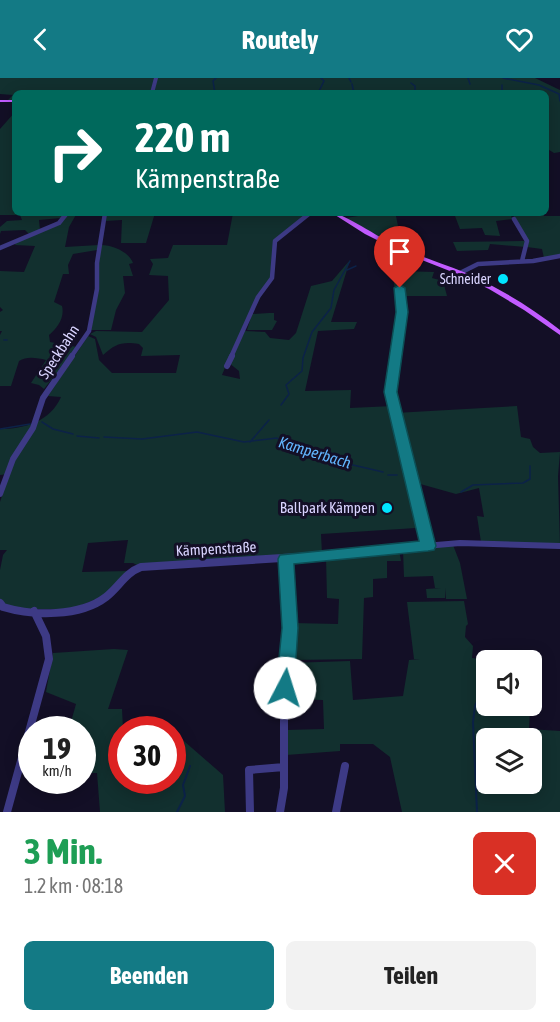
<!DOCTYPE html>
<html lang="de">
<head>
<meta charset="utf-8">
<style>
  body { margin:0; font-family:"Asap Condensed",sans-serif; background:#f2f2f2; color:#222; height:100vh; display:flex; flex-direction:column; font-size:22px; white-space:nowrap }
  * { box-sizing:border-box; margin:0 }
  p { font-size:20px; color:#767676 }
  .icon { flex:none; width:33px; height:33px; fill:none; stroke:currentColor; stroke-width:2; stroke-linecap:round; stroke-linejoin:round }
  .map { position:relative; height:734px; overflow:hidden }
  .details { display:flex; flex-direction:column; background:#fff; flex:1 }
  .details>* { flex:none }
  .guide { position:absolute; left:12px; top:12px; width:537px; height:126px; border-radius:9px; box-shadow:0 3px 15px #0003; background:#00695c; color:#fff; overflow:hidden }
  .fabs { position:absolute; left:476px; top:572px; display:grid; gap:12px }
  .fabs a { display:grid; place-items:center; width:66px; height:66px; border-radius:9px; background:#fff; box-shadow:0 3px 15px #0003; font-size:30px }
  .speed { position:absolute; left:18px; top:638px; display:flex; gap:12px; font-size:30px; font-weight:700; text-align:center }
  .speed>* { display:grid; place-content:center; width:78px; height:78px; border-radius:50%; background:#fff; box-shadow:0 3px 15px #0003; line-height:1 }
  .speed small { font-size:15px; font-weight:400 }
  .speed .limit { border:9px solid #d22; background:#fff; color:#111 }
  .pin { position:absolute; display:grid; place-items:center; width:51px; height:51px; color:#fff; margin:-62px -26px; border-radius:50% 50% 50% 0; rotate:-45deg; box-shadow:0 0 6px #0007 }
  .pin .icon { rotate:45deg }
  .me { position:absolute; width:66px; margin:-33px; rotate:5deg; stroke-linejoin:round; filter:drop-shadow(0 0 4px #0008) }
  .turn { display:flex; align-items:center; gap:21px; height:126px; padding:0 24px; font-size:27px }
  .turn .icon { width:78px; height:78px; stroke-width:2.5 }
  .turn b { display:block; font-size:42px; line-height:51px }
  .round { display:grid; place-items:center; flex:none; width:63px; height:63px; border-radius:9px; background:#f2f2f2 }
  .head { display:flex; align-items:center; justify-content:space-between; height:102px; padding:0 24px }
  h1 { font-size:36px; font-weight:700; line-height:45px; color:#1e9e55 }
  .cta { display:flex; gap:12px; margin-top:auto; padding:12px 24px }
  .cta a { flex:1; height:69px; border-radius:9px; background:#137a85; color:#fff; font-size:24px; font-weight:700; line-height:69px; text-align:center }
  .cta a+a { background:#f2f2f2; color:#222 }
  header { display:flex; justify-content:space-between; align-items:center; height:78px; padding:0 24px; background:#137a85; color:#fff; font-size:27px; font-weight:700 }
  .map>svg:first-child { display:block }
  .green { fill:#12302f; fill-rule:evenodd }
  .lines { fill:none; stroke-linecap:round; stroke-linejoin:round }
  .stream-far1 { stroke:#0c2248; stroke-width:1.5 }
  .stream { stroke:#0c2248; stroke-width:2 }
  .minor-far3 { stroke:#3d3a85; stroke-width:4 }
  .minor-far2 { stroke:#3d3a85; stroke-width:4.5 }
  .minor-far1 { stroke:#3d3a85; stroke-width:6 }
  .minor { stroke:#3d3a85; stroke-width:8 }
  .major { fill:#c25bff; fill-rule:evenodd }
  .route { fill:#137a85; stroke:#0c4f56; stroke-width:1.5 }
  .poi-dot { fill:#00e5ff; stroke:#130f26; stroke-width:2 }
  .labels { text-anchor:middle; stroke-width:6; stroke-linejoin:round; paint-order:stroke }
  .far-poi-label { font-size:14px; fill:#d9d4ff; stroke:#130f26; text-anchor:end }
  .street-label { font-size:15px; fill:#d9d4ff; stroke:#130f26 }
  .poi-label { font-size:15px; fill:#d9d4ff; stroke:#130f26; text-anchor:end }
  .water-label { font-size:16px; font-style:italic; fill:#62b6ff; stroke:#130f26 }
</style>
</head>
<body>
<header><svg class="icon" aria-label="back" viewBox="0 0 24 24"><path d="M15 5l-7 7 7 7"/></svg>Routely<svg class="icon" aria-label="heart" viewBox="0 0 24 24"><path d="M12 20l-8-8c-3-5 5-10 8-4 3-6 11-1 8 4z"/></svg></header>
<div class="map">
<svg width="560" height="734" viewBox="0 0 560 734">
  <rect width="100%" height="100%" fill="#130f26"/>
  <path class="green" d="M0,0H535L560,12V74L554,75L546,70V15H15V23L8,22L13,17L0,16Z
    M15,34V135H66L61,140L39,142L40,152L59,146L68,135H77L69,149L65,169L99,167L97,172L73,176L68,187L69,196H63L54,224L62,228C65,240 57,250 49,257L50,264L77,269L44,311L39,307L31,305L46,282C37,280 27,278 19,283L11,308H0V257L2,253H0V234L3,232L0,229V193L24,194L35,168L15,167L17,162L29,156L25,152L1,153L0,156V149L7,143L22,142L20,137H0V51Z
    M106,135H155L146,165H121L122,142L105,143Z
    M233,135H288L297,137L298,135H309L275,163L272,198L234,268L222,297L240,301L239,293L229,285L245,253L265,254L270,260L289,262L296,255L311,208L332,203L350,182L331,244H357L354,251L318,253L305,313L351,312L350,330L393,328L395,335L517,328L521,359L530,361L533,369L540,375L560,374L558,398L560,467L481,464L477,438L484,439L479,410L456,416L406,402L416,450L321,456L322,476L139,488L133,485H124L128,462L88,465L82,494L129,493L106,517L72,531H16L5,527L0,521V492L3,477L7,472H0V424L9,396L0,397V351C24,351 50,344 61,319L48,318L88,258L95,261L99,282L112,295H176L180,277L141,278L143,270L139,266C122,263 115,266 103,277L96,259L90,256L96,253L142,254L169,222L168,198L149,197L153,186L150,181L168,180L173,167H227Z
    M345,135H404L396,138L401,163L385,162L346,140L358,138H347Z
    M471,135H509L513,141L496,143L500,158L485,157L482,150L460,151L455,138H472Z
    M512,135H543L544,138H560V176L544,180L542,171L527,169V161Z
    M523,163H526V169L490,166L488,172L457,173L453,164Z
    M101,167C113,167 129,174 133,185L129,186L133,198H123L125,215L116,232L111,252H91Z
    M400,193L434,194L432,200L443,203L447,218H400L401,223H395L394,204L398,205Z
    M269,235H274V242L277,243L272,252H247L252,236Z
    M453,467L460,485L467,521H446L445,510V520H427L426,511L441,510H435L433,498L404,499L403,472Z
    M399,472L401,483H387V500L373,501V519L364,520L362,581L291,582L292,545L338,546L339,521L327,520L326,479Z
    M464,523L468,546L466,548L465,559L473,568L472,580L486,582V627L530,632L529,651L560,653V734H402L390,679L373,666H340V673L286,677V652L324,651L323,622L286,621L289,585L350,583L353,622L403,618L409,582L420,581H414L407,524ZM486,660H531V705H486Z
    M114,571L128,572L108,631H122L123,651H122V702H172L173,660L177,657L223,697L225,734H100L97,695H83L82,651H69L76,626L46,614L53,575Z"/>
  <g class="lines">
    <path class="stream-far1" d="M349,0L351,4
      M468,0L470,6
      M503,0L539,7L559,16L560,23
      M411,5L415,8V15
      M352,6L354,15
      M502,7V15
      M215,15L213,3L216,0
      M318,15L324,3L321,0
      M347,192L356,188
      M4,262H7
      M281,327L289,316L286,307L302,293L303,280L312,254L331,230L334,212L350,183
      M42,344L53,351L73,356
      M0,351L30,346
      M77,358L99,360
      M104,359L142,361L197,354L244,364L277,360L287,368L293,367L353,387L383,394
      M250,364L269,342
      M388,397H397
      M461,414L473,407L523,405L530,401V388"/>
    <path class="stream" d="M177,734L185,718L183,707L190,688
      M477,734L473,644L475,628L486,604"/>
    <path class="minor-far3" d="M152,15L156,0"/>
    <path class="minor-far2" d="M514,141L527,163L522,183
      M0,170L59,145L67,135
      M460,195L478,186L533,183L560,178
      M71,279L89,253L97,211V185L105,135
      M231,279L258,219L272,200L275,163L310,135
      M396,279L402,234L398,192L410,177"/>
    <path class="minor-far1" d="M396,278L391,314L428,468
      M227,288L232,278
      M0,416L13,381L33,350L43,320L72,278
      M296,479L460,465L560,468"/>
    <path class="minor" d="M0,525L3,529C33,538 80,539 106,519C119,509 125,495 141,489L314,478
      M7,734L49,581L46,558L34,533
      M250,734L249,692L284,689
      M280,734L284,710V633L290,550L286,481
      M336,734L345,688"/>
    <path class="major" d="M0,22H15V24H0Z
      M332,135C343,135 380,160 393,166C417,178 442,185 466,195C499,210 531,229 560,252V257L524,232L489,211L460,197L399,173L365,156Z"/>
  </g>
  <path class="route" d="M400,207L405,210L408,234L397,314L436,468L434,472L428,473L294,486L298,550L294,610L292,615L285,617L279,615L276,610L282,550L278,481L280,477L419,463L384,314L396,234L394,210Z"/>
  <g class="poi-dot">
    <circle cx="503" cy="201" r="6"/>
    <circle cx="387" cy="430" r="6"/>
  </g>
  <g class="labels">
    <g class="far-poi-label">
      <text x="491" y="206">Schneider</text>
    </g>
    <g class="street-label">
      <text transform="translate(59 274) rotate(-57)" y="5">Speckbahn</text>
      <text transform="translate(216 471) rotate(-3)" y="5">Kämpenstraße</text>
    </g>
    <g class="poi-label">
      <text x="375" y="435">Ballpark Kämpen</text>
    </g>
    <g class="water-label">
      <text transform="translate(315 374) rotate(17)" y="6">Kamperbach</text>
    </g>
  </g>
</svg>
<div class="fabs">
<a><svg class="icon" aria-label="sound" viewBox="0 0 24 24"><path d="M4 9h4l5-4v14l-5-4H4zM17 9q2 3 0 6"/></svg></a>
<a><svg class="icon" aria-label="layers" viewBox="0 0 24 24"><path d="M12 4l9 5-9 5-9-5zM3 14l9 5 9-5"/></svg></a>
</div>
<div class="speed"><div>19<small>km/h</small></div><div class="limit">30</div></div>
<div class="pin" style="left:400px;top:210px;background:#d93025"><svg class="icon" aria-label="arrive" viewBox="0 0 24 24"><path d="M6 21V4h12l-3 4 3 4H6"/></svg></div>
<svg class="me" style="left:285px;top:610px" viewBox="-20 -20 40 40"><circle r="19" fill="#fff"/><path d="M0-13L10 11 0 6-10 11z" fill="#137a85"/></svg>
<div class="guide">
<div class="turn"><svg class="icon" aria-label="right" viewBox="0 0 24 24"><path d="M7 20v-9h11M14 6l5 5-5 5"/></svg><div><b>220 m</b>Kämpenstraße</div></div>
</div>
</div>
<section class="details">
<div class="head"><div><h1>3 Min.</h1><p>1.2 km · 08:18</p></div><a class="round" style="background:#d93025;color:#fff"><svg class="icon" aria-label="close" viewBox="0 0 24 24"><path d="M6 6l12 12M18 6L6 18"/></svg></a></div>
<div class="cta"><a>Beenden</a><a>Teilen</a></div>
</section>
</body>
</html>
